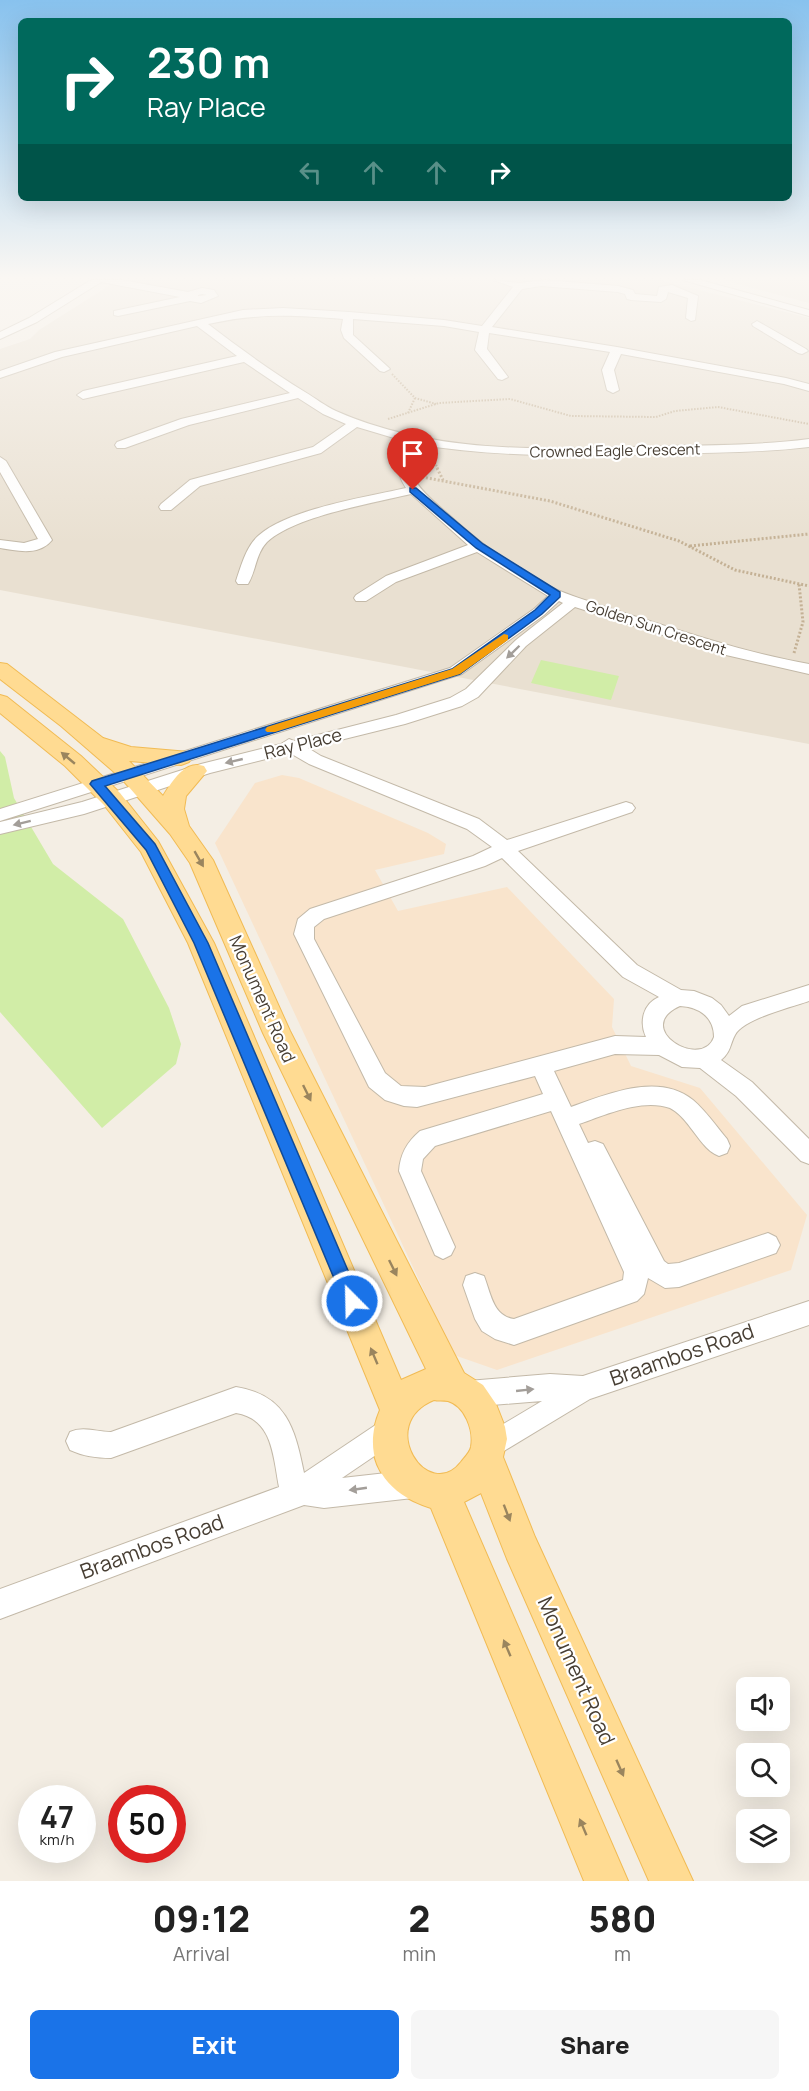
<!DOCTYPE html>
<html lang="en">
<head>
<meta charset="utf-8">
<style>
  body { margin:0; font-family:Manrope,sans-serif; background:#f6f6f6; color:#222; height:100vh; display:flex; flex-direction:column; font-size:22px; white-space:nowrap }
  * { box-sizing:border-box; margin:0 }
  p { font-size:20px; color:#767676 }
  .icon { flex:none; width:33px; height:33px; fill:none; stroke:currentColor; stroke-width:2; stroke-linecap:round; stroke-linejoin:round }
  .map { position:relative; height:1881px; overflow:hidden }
  .side { display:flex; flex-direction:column; background:#fff; flex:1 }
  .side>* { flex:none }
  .top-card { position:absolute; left:18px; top:18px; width:774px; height:183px; border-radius:9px; box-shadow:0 6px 24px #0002; background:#00695c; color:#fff; overflow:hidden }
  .controls { position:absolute; left:736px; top:1677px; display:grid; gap:12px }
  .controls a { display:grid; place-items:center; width:54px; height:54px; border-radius:9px; background:#fff; box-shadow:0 6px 24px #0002; font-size:30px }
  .speed { position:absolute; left:18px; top:1785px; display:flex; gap:12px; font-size:30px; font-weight:700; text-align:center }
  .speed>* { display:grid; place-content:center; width:78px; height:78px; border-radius:50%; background:#fff; box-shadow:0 6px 24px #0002; line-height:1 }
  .speed small { font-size:15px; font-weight:400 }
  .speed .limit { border:9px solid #d22; background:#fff; color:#111 }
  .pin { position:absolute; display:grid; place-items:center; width:51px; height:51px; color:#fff; margin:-62px -26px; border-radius:50% 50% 50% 0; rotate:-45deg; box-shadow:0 0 6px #0007 }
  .pin .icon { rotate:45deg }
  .me { position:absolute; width:66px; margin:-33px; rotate:337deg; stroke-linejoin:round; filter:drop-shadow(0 0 4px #0008) }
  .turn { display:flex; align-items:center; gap:21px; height:126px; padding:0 30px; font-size:27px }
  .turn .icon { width:78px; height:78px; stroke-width:2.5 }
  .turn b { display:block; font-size:42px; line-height:51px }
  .lanes { display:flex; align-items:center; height:57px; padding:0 30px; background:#0003; justify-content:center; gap:30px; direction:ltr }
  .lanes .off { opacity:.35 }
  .eta { display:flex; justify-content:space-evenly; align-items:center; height:102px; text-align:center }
  .eta b { font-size:36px; font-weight:800; line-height:42px }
  .action { display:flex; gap:12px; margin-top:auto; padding:12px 30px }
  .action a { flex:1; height:69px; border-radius:9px; background:#1a73e8; color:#fff; font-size:24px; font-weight:800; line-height:69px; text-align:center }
  .action a+a { background:#f6f6f6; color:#222 }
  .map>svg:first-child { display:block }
  .residential { fill:#e9e0d1 }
  .commercial { fill:#f9e4cc }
  .green { fill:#d1eda7 }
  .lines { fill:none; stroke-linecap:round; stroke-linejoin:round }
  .minor-casing { stroke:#c3b9a8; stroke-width:2 }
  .major-casing { stroke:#f1bb54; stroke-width:2 }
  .path-far1 { stroke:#c4b195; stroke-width:2; stroke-dasharray:1.5 1.5; stroke-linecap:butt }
  .path { stroke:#c4b195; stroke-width:3; stroke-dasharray:2 2; stroke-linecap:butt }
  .minor { fill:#fff; fill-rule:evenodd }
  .major { fill:#ffdb92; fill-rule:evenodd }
  .oneway { fill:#a39e99 }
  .oneway2 { fill:#9a855e }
  .route { fill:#1a73e8; stroke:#114b97; stroke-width:1.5 }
  .slow { fill:#f59e0b }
  .labels { text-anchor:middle; stroke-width:4.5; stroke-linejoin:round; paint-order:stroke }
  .far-street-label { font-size:15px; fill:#473e33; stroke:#fff }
  .street-label { font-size:18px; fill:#473e33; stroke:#fff }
  .near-street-label { font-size:21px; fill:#473e33; stroke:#fff }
</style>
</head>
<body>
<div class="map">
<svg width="809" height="1881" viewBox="0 0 809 1881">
  <rect width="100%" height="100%" fill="#f4eee4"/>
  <path class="residential" d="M118,280H660L809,318V744L0,590V349L30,339L39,330Z
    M723,280H809V303Z"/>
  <path class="commercial" d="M282,775L299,778L428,833L446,844L444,854L375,870L398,911L507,887L614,999L612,1027L631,1066L700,1088L807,1215L791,1270L497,1370L454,1355L215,843L255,783Z"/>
  <path class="green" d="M541,660L619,676L611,700L531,683Z
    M0,751L5,757L14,798L53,864L123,919L169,1008L181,1044L176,1064L102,1128L0,1012Z"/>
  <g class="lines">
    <g class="minor-casing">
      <path id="minor" d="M91,280H122L188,292L202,288L214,290L218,296L201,303L190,301L118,316L114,315V311L180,297L101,282L37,322L0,339V332L29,318ZM202,294L207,295L198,296V295Z
        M493,280L519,283L545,280L618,286L633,290L635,294L657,296L659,287L672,285L698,296L695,320L691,321L686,318L688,298L668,292L666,299L661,302L631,300L627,299L625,294L618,292L541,286L522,289L492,327L617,347L786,378L809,384V391L784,384L621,354L614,370L619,390L613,393L607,390L602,370L610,352L489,333L487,349L508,377L502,380L498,379L475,350L479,332L444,326L353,319V335L388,367L390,369L384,372L380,371L344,338L341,330L343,319C293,315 257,313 208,324C239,348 271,371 305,392C315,398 325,406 336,411C440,457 557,449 668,446C715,445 762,445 809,439V447C762,453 714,452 667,454C582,456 499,458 415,444C400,476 425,494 448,514C482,545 529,581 573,596C601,606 631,615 659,624C709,640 758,655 809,664V674L726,655L575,607L526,646L478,697L462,706L405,724L308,748L321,756L479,819L507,840L626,802L632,804L635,808L632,812L518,851L637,965L681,990L694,991L712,998L721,1005L729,1016L742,1006L809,985V1001C792,1007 743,1019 735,1035C730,1044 731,1052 721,1060L752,1082L809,1139V1164L801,1161L736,1096L700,1068L682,1067L659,1055L615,1054L554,1071L571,1107C607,1094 659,1072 693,1100C706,1111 716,1126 727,1139L730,1146L727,1153L719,1156C706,1151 699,1138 690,1127C685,1120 678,1112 670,1108C642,1098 605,1115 579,1124L588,1143L595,1141L603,1144L664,1261L668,1264L679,1263L768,1233L776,1237L780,1245L776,1253L679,1287L665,1288L648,1278L644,1294L637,1301L514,1345L495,1339L482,1331L475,1319L463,1285L466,1276L475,1273L484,1276C491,1294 493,1316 514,1319L623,1280L624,1272L551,1111L435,1146L423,1159L421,1171L455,1247L451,1255L443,1259L435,1255L399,1171C400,1154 407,1142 420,1131L543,1094L535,1076L417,1107L404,1106L385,1100L369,1087L294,934L298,919L310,909L473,856L492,847L467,829L309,764L290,753L210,773L84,814L0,834V822L82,802L201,764L281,744L289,739L294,741L396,715L450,698L466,689L516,640L563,603L559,601L544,615L462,674L0,821V809L450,668L534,609L548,596L477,552L396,582L366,601H356L354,598L356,595L386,576L468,545L411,494C374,503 295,516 267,542C256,553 256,571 248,584H238L236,581C241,566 246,547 258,536C288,509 366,497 406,488C395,471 396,459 404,441L357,427L321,453L200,486L171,510H161L159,507L161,504L190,480L313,447L346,424L323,414L298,398L189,425L125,448H117L115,445L117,442L181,419L290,393L244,362L83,399L77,395L83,391L237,356L197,326L62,357L0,378V371L55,352L243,310L283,308L349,312L444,320L482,326L513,287ZM502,858L623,977L659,997C643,1004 639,1022 646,1037L615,1036L425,1087L401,1086L385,1073L314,939V927L324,919L485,866ZM680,1006C699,1007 714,1017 714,1037C702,1071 631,1028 680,1006Z
        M683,280H700L809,310V316Z
        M757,321L806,349L808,351L802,354L798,353L753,326L752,324Z
        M0,457L6,461L52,540C39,556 18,551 0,548V540L24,543L38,539L0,472Z
        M809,1301V1325L590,1399L489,1460L480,1456L476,1447L480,1438L542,1401L468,1407L459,1403L455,1394L459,1385L468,1381L550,1374L583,1376Z
        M236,1387C286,1395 295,1428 304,1473L380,1422L389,1418L398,1422L402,1431L398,1440L342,1478L413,1470L423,1474L427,1484L423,1494L413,1498L324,1508L304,1505L0,1619V1589L279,1487C273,1456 273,1419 236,1413L111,1458C96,1458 83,1456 70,1450L66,1441L70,1432C83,1426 97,1432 111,1432Z"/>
    </g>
    <g class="major-casing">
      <path id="major" d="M0,663L7,664L103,738L131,747L189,752L192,757L189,762L181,765L129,761L163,796C172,781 185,760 204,766L207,771L186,796L184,809L189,826L213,860L290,1031L464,1373L483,1385L496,1404L505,1427L507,1439L503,1457L535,1537L693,1881H649L507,1559L481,1493L464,1502L628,1881H584L431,1508C384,1494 360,1457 380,1410L188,943L141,852L104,805L65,766L0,713V695L7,697L81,756L120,793L158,841L214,943L401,1380L426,1369L263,1033L190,863L170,834L121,778L61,726L0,679ZM434,1400C438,1401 443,1400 448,1401C465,1406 474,1430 471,1447C470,1452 465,1457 461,1462C428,1504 375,1424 434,1400Z"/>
    </g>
    <path class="path-far1" d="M392,374L415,398L436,404
      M408,413L415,398
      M388,419L439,403L510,399L571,416L656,417L675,411L718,407L809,424
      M431,454L438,469"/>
    <path class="path" d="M437,468L443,480
      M422,477L550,501L679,541L735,570L809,586
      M690,546L809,534
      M794,653L803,622L799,584"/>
    <use href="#minor" class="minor"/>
    <use href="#major" class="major"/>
  </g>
  <defs><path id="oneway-solid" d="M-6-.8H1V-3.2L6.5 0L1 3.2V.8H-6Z" transform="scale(1.5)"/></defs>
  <g class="oneway">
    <use href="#oneway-solid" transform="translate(513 652) rotate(136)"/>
    <use href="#oneway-solid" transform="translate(234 761) rotate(167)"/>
    <use href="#oneway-solid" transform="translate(22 823) rotate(166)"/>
    <use href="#oneway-solid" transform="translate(525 1390) rotate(-6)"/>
    <use href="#oneway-solid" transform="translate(358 1489) rotate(172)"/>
  </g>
  <g class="oneway2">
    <use href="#oneway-solid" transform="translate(68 758) rotate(-140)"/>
    <use href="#oneway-solid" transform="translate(199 859) rotate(60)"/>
    <use href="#oneway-solid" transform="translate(307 1093) rotate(64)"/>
    <use href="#oneway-solid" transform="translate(393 1268) rotate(64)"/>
    <use href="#oneway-solid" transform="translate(374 1356) rotate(-113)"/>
    <use href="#oneway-solid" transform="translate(507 1513) rotate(69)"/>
    <use href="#oneway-solid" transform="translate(507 1648) rotate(-113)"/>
    <use href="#oneway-solid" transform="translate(620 1768) rotate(66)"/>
    <use href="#oneway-solid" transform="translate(583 1827) rotate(-113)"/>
  </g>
  <linearGradient id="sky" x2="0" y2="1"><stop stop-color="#88c2ee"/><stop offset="0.51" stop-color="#faf7f3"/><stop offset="1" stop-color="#faf7f3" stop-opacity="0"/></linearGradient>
  <rect width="809" height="544" fill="url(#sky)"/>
  <path class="route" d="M410,488H416L483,544L560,592V597L542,614L460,674L105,786L155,844L208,943L361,1301L358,1307L352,1310L346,1307L194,943L146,850L90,784L92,781L452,669L535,610L550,595L476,548L410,492Z"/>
  <path class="slow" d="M504,634L508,635V640L460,674L275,732H267L265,730L267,727L452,669Z"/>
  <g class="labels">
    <g class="far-street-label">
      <text transform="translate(615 451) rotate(-1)" y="5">Crowned Eagle Crescent</text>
      <text transform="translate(656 628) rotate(18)" y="5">Golden Sun Crescent</text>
    </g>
    <g class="street-label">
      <text transform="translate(303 744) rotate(-14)" y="6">Ray Place</text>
      <text transform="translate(262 999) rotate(66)" y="6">Monument Road</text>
    </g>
    <g class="near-street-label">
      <text transform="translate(682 1355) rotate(-19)" y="7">Braambos Road</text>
      <text transform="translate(152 1547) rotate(-20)" y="7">Braambos Road</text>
      <text transform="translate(576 1671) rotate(66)" y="7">Monument Road</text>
    </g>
  </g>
</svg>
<div class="controls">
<a><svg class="icon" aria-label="sound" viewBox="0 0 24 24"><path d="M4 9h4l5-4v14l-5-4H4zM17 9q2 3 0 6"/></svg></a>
<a><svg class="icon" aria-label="search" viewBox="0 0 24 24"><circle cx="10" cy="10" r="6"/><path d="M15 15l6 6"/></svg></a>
<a><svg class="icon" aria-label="layers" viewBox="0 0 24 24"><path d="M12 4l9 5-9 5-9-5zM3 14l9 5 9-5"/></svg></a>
</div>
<div class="speed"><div>47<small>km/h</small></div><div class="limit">50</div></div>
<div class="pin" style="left:413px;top:490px;background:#d93025"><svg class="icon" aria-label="arrive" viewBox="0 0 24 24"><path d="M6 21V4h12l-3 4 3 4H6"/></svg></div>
<svg class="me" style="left:352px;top:1301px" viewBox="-20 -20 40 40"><circle r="17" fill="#1a73e8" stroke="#fff" stroke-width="3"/><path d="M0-11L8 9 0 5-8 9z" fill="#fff"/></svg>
<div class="top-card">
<div class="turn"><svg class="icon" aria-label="right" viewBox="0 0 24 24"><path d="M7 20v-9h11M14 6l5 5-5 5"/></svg><div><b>230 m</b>Ray Place</div></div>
<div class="lanes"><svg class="icon off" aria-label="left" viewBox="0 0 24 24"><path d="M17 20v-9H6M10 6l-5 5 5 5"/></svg><svg class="icon off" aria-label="ahead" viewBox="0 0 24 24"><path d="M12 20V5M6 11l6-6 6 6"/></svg><svg class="icon off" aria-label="ahead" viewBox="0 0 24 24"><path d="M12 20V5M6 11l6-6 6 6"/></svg><svg class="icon" aria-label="right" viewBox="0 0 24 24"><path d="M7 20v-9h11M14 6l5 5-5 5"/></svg></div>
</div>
</div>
<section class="side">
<div class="eta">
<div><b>09:12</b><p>Arrival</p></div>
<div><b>2</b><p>min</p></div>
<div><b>580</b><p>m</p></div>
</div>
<div class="action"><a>Exit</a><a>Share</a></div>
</section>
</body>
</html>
